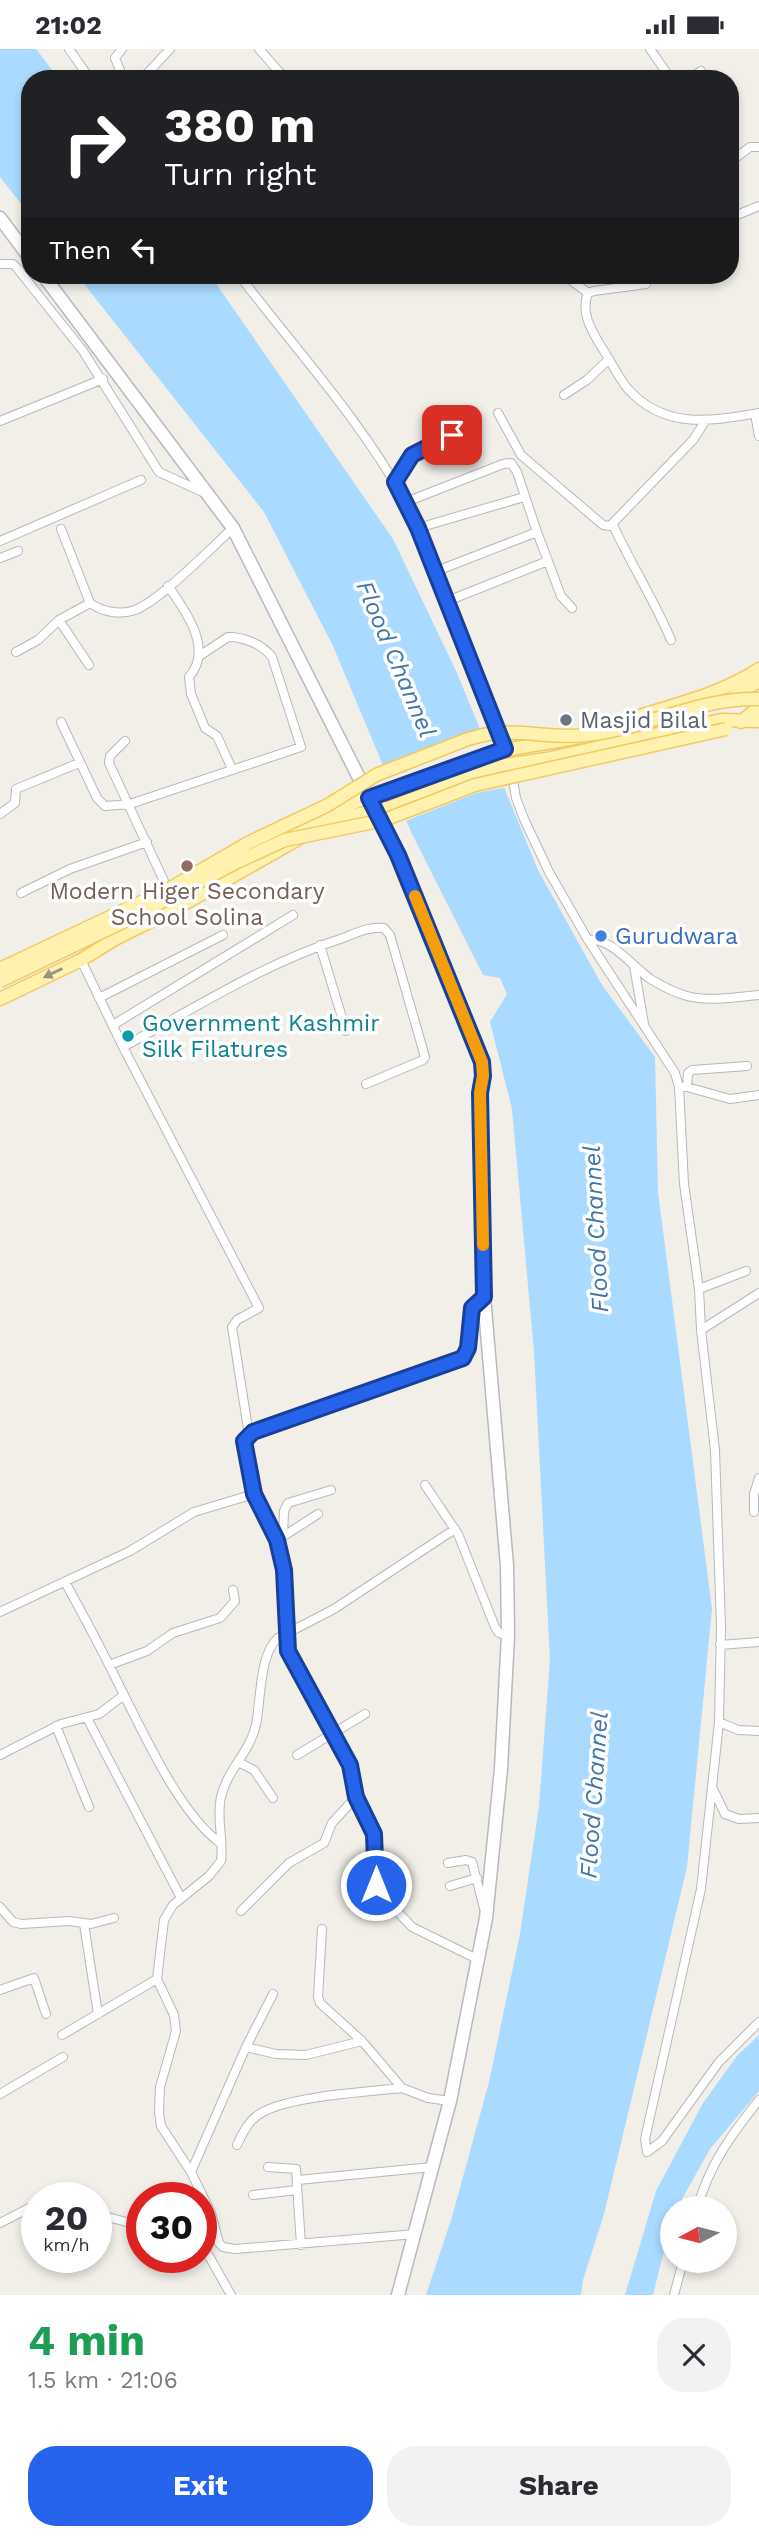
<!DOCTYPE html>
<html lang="en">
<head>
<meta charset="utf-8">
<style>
  body { margin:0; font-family:"Work Sans",sans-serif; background:#f2f2f3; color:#2b2b33; height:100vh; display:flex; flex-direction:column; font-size:26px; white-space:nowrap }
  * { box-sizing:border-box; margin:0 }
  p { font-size:23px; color:#7c7c81 }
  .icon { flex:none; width:38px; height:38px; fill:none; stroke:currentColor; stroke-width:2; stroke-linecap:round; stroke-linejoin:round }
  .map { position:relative; height:2246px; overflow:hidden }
  .panel { display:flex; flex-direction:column; background:#fff; flex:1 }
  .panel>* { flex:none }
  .banner { position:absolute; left:21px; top:21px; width:718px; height:214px; border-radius:28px; box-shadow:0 4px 10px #0003; background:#202124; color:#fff; overflow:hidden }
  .needle { width:46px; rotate:263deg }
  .controls { position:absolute; left:660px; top:2147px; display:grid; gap:14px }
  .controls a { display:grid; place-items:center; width:77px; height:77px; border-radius:50%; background:#fff; box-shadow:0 4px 10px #0003; font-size:35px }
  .speed { position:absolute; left:21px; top:2133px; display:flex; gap:14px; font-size:35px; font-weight:700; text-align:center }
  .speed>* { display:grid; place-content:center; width:91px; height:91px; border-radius:50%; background:#fff; box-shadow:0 4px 10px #0003; line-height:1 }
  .speed small { font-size:18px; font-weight:400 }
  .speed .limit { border:10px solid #d22; background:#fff; color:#111 }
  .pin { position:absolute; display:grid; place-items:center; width:60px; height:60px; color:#fff; margin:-30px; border-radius:14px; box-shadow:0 4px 10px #0006 }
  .me { position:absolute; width:77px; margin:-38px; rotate:0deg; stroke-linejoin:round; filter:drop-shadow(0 0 5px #0008) }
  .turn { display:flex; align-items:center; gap:24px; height:147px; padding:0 28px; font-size:32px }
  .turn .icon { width:91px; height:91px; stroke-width:2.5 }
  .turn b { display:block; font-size:49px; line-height:60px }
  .then { display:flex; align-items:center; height:66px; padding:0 28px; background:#0003; gap:14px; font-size:26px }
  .round { display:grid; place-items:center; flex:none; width:74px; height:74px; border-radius:28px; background:#f2f2f3 }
  .summary { display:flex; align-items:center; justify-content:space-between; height:119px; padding:0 28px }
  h1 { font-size:42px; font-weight:700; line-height:52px; color:#1e9e55 }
  .cta { display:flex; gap:14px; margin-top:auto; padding:14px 28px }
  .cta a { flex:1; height:80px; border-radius:28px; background:#2563eb; color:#fff; font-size:28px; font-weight:700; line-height:80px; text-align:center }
  .cta a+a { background:#f2f2f3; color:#2b2b33 }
  .status { display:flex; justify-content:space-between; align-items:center; height:49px; padding:0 35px; background:#fff; direction:ltr }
  .status svg { height:19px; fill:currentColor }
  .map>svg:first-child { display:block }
  .water { fill:#aadaff }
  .pier { fill:#f1efe8 }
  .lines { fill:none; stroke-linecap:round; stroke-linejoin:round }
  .minor-casing { stroke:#b5b8bc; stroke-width:10 }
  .secondary-casing { stroke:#b6babf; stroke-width:15 }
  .primary-casing { stroke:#f2c960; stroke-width:15 }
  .minor { stroke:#fff; stroke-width:8 }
  .secondary { stroke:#fff; stroke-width:12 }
  .primary { stroke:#fff2af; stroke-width:12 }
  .primary-bridge-casing { stroke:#f2c960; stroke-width:15; stroke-linecap:butt }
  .primary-bridge { stroke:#fff2af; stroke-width:12 }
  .oneway { fill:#979581 }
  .route-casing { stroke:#184099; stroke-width:18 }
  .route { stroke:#2563eb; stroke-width:12 }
  .slow { stroke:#f59e0b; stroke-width:12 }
  .worship-dot { fill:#6b7280; stroke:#fff; stroke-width:2.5 }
  .education-dot { fill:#8d6e63; stroke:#fff; stroke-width:2.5 }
  .shop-dot { fill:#3f7fe0; stroke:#fff; stroke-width:2.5 }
  .culture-dot { fill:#0f9aa8; stroke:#fff; stroke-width:2.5 }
  .labels { text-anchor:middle; stroke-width:7; stroke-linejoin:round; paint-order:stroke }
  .worship-label { font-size:23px; fill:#5b616d; stroke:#fff; text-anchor:start }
  .education-label { font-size:23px; fill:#785e54; stroke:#fff }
  .shop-label { font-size:23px; fill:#366cbe; stroke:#fff; text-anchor:start }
  .culture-label { font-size:23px; fill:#0d838f; stroke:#fff; text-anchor:start }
  .water-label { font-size:24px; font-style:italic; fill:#4174aa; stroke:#fff }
</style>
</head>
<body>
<div class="status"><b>21:02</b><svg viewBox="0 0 49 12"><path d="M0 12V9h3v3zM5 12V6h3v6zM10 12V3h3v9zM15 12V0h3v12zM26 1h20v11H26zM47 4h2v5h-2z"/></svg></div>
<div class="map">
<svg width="759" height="2246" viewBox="0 0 759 2246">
  <rect width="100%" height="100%" fill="#f1efe8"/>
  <path class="water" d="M0,0H36L59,30H30V166L0,128Z
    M77,226H210L393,490L457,624L538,821L602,936L655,1008L658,1143L712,1560L687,1818L604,2165L583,2231L581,2246H426L452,2168L489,2033L520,1885L539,1757L550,1611L534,1303L512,1060L490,973L507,945L500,929L483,926L411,783L333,597L264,463Z
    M759,1986V2042L710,2100L677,2159L672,2160V2169L653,2246H625L656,2142L703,2054L737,2007Z"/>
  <path class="pier" d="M485,683L508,738L476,744L403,773L382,722Z"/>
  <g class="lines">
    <g class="minor-casing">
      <path id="minor" d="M69,0L90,30
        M259,0L280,24L292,30
        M650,0L671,30
        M120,30L121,24L115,9L122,0
        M142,30L170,0
        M689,30L701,22
        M730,113L750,98H759
        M737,166L759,157
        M0,215H13L17,219L83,302L159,423L205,444
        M239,226C296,301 360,370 406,453L504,700
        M564,226L588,244
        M646,235L594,242L588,244C580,264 592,282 602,299C611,312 618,328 628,340C665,381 711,372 759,364
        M564,346L587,331L609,310
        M498,364L521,406L603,476L610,477L693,391L706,371
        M755,365L759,387
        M0,372L103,330
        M395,433C411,401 421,400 452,385
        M406,453L503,415L511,414L517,423L537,483L434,523
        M613,476C631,515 654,551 671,591
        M418,479L524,448
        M537,483L561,547L572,559
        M0,492L141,431
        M0,509L18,502
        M168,537C185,561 214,600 189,628L191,645L205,679L217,687L232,720
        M445,553L548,512
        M90,554C101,562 118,566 132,562C157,555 211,499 233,479
        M59,571L89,616
        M16,603L38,591L59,571L90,554L61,480
        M61,673L97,749L105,757L130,755L301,698L272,608C262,595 244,588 228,588L198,608
        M125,692L110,707L109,714L170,845
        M512,725L516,749L524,770L549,823L588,891L675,1024L679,1038L684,1135L699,1240L701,1281L715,1401L721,1578L719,1673L701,1840L645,2090L647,2103L662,2092L719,2013L759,1973
        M0,765L15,754L16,740L79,714
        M21,844L70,820L147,793
        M588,891C612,888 633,919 652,931C662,937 676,944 687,947C709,953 737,948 759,946
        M320,896L346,982
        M81,911L123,998L259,1259L237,1271L232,1278L249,1386
        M634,917L644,975
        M99,949L223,886
        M113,976L293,866
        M123,998C195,959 265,914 343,889C356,884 370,877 384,879L390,886L425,1008L423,1011L366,1035
        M679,1038H687L730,1050L759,1046
        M687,1038L688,1024L692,1021L747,1017
        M699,1240L746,1222
        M701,1281L759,1244
        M425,1436L458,1485L495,1578L499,1584L508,1586
        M754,1463V1445L759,1429
        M283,1488L284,1462L288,1454L331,1441
        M279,1490L318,1465
        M65,1533C85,1569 104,1605 122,1642C146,1689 179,1763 220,1794
        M0,1563L130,1502L194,1463L254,1445
        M720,1596L759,1593
        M109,1616L147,1602L173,1584L220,1569L235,1552L233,1541
        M87,1669L181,1849
        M719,1673L738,1681L759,1682
        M56,1677L89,1758
        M0,1706L61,1675L99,1665L124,1646
        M297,1706L365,1665
        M238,1713L254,1721L273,1749
        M713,1740L725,1765L739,1770L759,1769
        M448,1814L466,1811L472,1813L484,1859
        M450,1837L477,1829
        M0,1858L13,1873L21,1875L69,1872L91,1875L114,1869
        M241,1862L289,1814L324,1794L332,1774L356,1748
        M84,1875L98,1965
        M322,1880L318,1948L320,1954L362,1992L402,2039L428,2049L450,2052
        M477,1910L412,1878L381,1845L376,1836L374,1785L356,1748L352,1720L288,1602L284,1521L277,1491L254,1445L244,1399V1392L253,1383L463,1309L468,1299L472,1259L484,1248
        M0,1941L34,1929L46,1965
        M62,1986L157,1930
        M246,1998L276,2005L306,2006L362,1992
        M0,2045L63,2008
        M237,2096C243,2083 249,2070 263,2063C292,2047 367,2043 402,2039
        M268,2118L296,2120L301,2196
        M191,2123L246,1998L273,1945
        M298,2131L432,2118
        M253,2146L297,2141
        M697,2160C709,2116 731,2086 759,2051
        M96,2165L142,2177
        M0,2174L37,2155
        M416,2185L235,2200L223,2198L219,2194L211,2164L191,2123L161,2077L159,2063L160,2038L176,1982L174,1966L157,1930L164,1871L173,1856L209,1827L221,1812C224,1791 216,1770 221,1748C227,1721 250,1703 256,1676C261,1652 259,1605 278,1589L334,1560L455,1480
        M201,2193L231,2246
        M674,2246L683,2212"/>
    </g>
    <g class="secondary-casing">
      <path id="secondary" d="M0,169L30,209
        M43,226L233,479L398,806L478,999C482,1015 483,1028 480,1044L484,1248L507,1517L508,1586L501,1720L486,1869L450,2052L398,2246"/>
    </g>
    <g class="primary-casing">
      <path id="primary" d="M729,651L759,632
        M741,673L759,658
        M603,680C654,659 712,651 759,620
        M376,726L468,690
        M320,778L350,767L391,758L498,717L546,710L721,671L759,672
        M273,791L347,756L492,703L576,689
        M0,950L81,911L115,890L177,859L298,790"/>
    </g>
    <use href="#minor" class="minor"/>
    <use href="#secondary" class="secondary"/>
    <use href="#primary" class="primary"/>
    <g class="primary-bridge-casing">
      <path id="primary-bridge" d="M468,690C477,688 486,685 494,684C525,681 555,690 586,686C644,680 700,648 759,650
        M0,920L169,840L248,794L328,756L376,726
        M0,932L131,869L237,813L285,791L384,771L475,736L726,680"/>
    </g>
    <use href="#primary-bridge" class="primary-bridge"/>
  </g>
  <defs><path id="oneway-solid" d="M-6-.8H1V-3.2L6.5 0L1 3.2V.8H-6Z" transform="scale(1.75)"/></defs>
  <use class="oneway" href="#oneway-solid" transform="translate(53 924) rotate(154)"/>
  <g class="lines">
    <g class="route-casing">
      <path id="route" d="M376,1836L374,1785L356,1748L350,1716L288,1602L284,1521L277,1491L254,1445L244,1392L253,1383L463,1309L468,1299L472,1259L484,1248L480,1044L483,1027L482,1013L398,806L369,749L505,700L418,479L395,433L412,406L452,386"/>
    </g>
    <use href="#route" class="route"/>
    <path class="slow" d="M415,847L482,1013L483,1027L480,1044L483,1196"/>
  </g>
  <circle class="worship-dot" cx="566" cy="671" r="7"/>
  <circle class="education-dot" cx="187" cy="817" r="7"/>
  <circle class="shop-dot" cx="601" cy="887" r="7"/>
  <circle class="culture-dot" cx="128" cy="987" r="7"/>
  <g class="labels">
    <g class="worship-label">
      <text x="580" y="679">Masjid Bilal</text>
    </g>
    <g class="education-label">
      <text x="187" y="850">Modern Higer Secondary<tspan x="187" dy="26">School Solina</tspan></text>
    </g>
    <g class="shop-label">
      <text x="615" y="895">Gurudwara</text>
    </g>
    <g class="culture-label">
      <text x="142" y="982">Government Kashmir<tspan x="142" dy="26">Silk Filatures</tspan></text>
    </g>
    <g class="water-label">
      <text transform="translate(396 610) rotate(67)" y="8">Flood Channel</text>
      <text transform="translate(596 1180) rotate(-93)" y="8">Flood Channel</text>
      <text transform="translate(594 1746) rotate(-86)" y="8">Flood Channel</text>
    </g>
  </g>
</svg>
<div class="controls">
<a><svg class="needle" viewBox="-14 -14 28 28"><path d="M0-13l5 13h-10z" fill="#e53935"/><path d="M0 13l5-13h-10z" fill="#7c7c81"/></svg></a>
</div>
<div class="speed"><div>20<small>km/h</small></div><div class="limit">30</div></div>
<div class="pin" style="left:452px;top:386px;background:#d93025"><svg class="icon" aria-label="arrive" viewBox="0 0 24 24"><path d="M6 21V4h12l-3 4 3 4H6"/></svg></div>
<svg class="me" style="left:376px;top:1836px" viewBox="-20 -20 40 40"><circle r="17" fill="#2563eb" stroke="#fff" stroke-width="3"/><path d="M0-11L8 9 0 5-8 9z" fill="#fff"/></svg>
<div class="banner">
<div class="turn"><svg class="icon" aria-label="right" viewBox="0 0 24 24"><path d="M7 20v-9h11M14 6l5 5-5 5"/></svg><div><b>380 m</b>Turn right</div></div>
<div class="then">Then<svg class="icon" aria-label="left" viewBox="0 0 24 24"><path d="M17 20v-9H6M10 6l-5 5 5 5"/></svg></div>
</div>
</div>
<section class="panel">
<div class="summary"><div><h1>4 min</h1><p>1.5 km · 21:06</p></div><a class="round"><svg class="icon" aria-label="close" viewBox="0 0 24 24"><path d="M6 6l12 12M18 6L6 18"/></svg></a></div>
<div class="cta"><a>Exit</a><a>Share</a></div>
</section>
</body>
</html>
